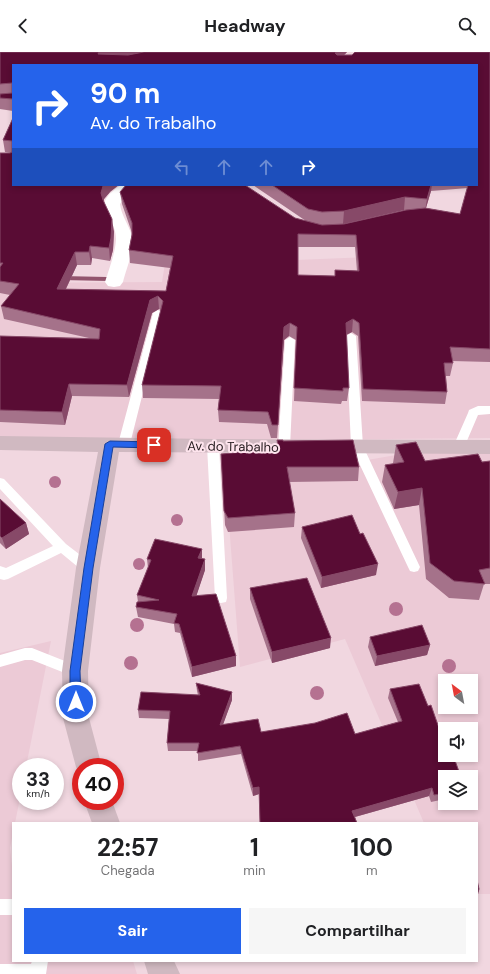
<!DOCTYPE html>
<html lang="pt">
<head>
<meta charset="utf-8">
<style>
  body { margin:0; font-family:"DM Sans",sans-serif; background:#f6f6f6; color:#202124; height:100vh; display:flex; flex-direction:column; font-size:15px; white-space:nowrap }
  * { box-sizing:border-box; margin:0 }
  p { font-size:13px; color:#757577 }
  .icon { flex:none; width:22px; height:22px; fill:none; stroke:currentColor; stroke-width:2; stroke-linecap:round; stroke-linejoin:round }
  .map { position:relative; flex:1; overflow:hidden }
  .panel { position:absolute; left:12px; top:770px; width:466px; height:140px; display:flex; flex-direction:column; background:#fff; border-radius:0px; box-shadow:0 2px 6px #0003 }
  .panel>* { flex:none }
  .guide { position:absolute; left:12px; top:12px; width:466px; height:122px; border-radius:0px; box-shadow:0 2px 6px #0003; background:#2563eb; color:#fff; overflow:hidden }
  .needle { width:26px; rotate:328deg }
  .tools { position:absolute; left:438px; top:622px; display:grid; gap:8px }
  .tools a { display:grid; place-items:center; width:40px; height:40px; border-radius:0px; background:#fff; box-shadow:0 2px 6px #0003; font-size:20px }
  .speed { position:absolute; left:12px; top:706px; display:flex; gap:8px; font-size:20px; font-weight:700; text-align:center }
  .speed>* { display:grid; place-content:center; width:52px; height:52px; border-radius:50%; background:#fff; box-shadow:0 2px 6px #0003; line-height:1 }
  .speed small { font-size:10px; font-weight:400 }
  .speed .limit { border:6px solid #d22; background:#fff; color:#111 }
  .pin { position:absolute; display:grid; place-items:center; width:34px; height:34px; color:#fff; margin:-17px; border-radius:8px; box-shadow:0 2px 6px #0006 }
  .me { position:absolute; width:44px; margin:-22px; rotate:0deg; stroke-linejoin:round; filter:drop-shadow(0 0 3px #0008) }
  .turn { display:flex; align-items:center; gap:14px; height:84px; padding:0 12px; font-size:18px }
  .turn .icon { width:52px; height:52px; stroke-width:2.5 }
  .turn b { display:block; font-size:28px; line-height:34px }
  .lanes { display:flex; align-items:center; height:38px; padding:0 12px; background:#0003; justify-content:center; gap:20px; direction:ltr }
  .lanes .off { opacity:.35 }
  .eta { display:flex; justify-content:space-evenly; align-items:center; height:68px; text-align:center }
  .eta b { font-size:24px; font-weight:700; line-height:28px }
  .action { display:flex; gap:8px; margin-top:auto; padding:8px 12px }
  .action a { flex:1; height:46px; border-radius:0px; background:#2563eb; color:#fff; font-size:16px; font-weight:700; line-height:46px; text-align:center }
  .action a+a { background:#f6f6f6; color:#202124 }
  header { display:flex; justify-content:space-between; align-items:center; height:52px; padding:0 12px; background:#fff; font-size:18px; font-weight:700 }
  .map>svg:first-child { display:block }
  .built { fill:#eccad6; fill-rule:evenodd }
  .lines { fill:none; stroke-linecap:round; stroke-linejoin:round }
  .stream { fill:#92546d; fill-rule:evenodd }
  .lane { fill:#fff; fill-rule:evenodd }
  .street { fill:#fff; fill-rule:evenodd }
  .secondary { fill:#d0b9c1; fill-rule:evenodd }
  .tree { fill:#b57191 }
  .wall { fill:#a5728a; fill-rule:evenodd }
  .shaded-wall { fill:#874968 }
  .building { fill:#590c34; stroke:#874968; fill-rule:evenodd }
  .route { fill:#2563eb; stroke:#184099 }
  .labels { text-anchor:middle; stroke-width:4; stroke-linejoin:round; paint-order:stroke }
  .street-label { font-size:13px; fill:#22191c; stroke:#fee4ed }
</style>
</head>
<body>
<header><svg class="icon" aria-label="back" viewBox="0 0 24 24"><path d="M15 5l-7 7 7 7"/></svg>Headway<svg class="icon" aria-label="search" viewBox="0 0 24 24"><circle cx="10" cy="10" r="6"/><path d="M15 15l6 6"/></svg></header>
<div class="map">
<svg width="490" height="922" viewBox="0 0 490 922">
  <rect width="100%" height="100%" fill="#f1d7e0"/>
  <path class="built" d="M442,202L490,203V386L172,389L0,385V231L162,230L166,205L296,208Z
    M414,400H490V842H477V771H424L345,587L240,615L226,432ZM445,629H471V655H445ZM445,677H471V703H445ZM445,725H471V751H445Z
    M51,589L26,715H21V741L15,771H13V781L10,796L13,823V909H133L137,922H0V601Z"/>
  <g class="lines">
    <path class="stream" d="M111,219L114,221L112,227L109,229L61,228L58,226L61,224L107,225L109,220Z"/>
    <path class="lane" d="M158,258L163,261L130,392L128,395H120L118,392L153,261Z
      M351,281L356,284L363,394L420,515L418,519L414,520L410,519L408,515L351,394L346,284Z
      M290,285L295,288L290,395L288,398H280L278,395L285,288Z
      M478,354H490V362L478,363L463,398H455L453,395L468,361L469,358Z
      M213,390L217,391L219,394L227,546L226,550L221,551L216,550L215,546L207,394L209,391Z
      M0,426L4,427L66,492L92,512L94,516L92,520L88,521L84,520L61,501L8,527L4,528L0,527V514L6,516L53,494L0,437Z
      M25,596H32L80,615L82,619L80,623L75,625L32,608H25L0,615V603Z
      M0,847H13V863H0Z
      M32,909H48L46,922H0V912H31Z"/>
    <path class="street" d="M121,133H140L127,143L120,152C121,163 129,173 132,184C135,198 126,217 123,230L120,234L114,235L108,234L105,230C109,217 115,202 116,188C117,163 86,156 121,133Z"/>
    <path class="secondary" d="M0,384L213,387L490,388V402L119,400L100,516L88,619L89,666L102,715H81V725L76,715L63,666L62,619L76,516L98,400L0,398Z
      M84,749H112L120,771H92Z
      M144,909H174L180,922H148Z"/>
  </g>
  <g class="tree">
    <circle cx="55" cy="430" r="6"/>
    <circle cx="177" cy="468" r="6"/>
    <circle cx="139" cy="512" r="6"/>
    <circle cx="396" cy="557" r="7"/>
    <circle cx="137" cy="573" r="7"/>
    <circle cx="131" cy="611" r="7"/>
    <circle cx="449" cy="614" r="7"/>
    <circle cx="317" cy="641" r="7"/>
  </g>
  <path class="wall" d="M0,0H347L344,3L490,0V310L452,309L453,311L450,324H446L447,340L445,352L362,349L358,284L352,280L346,283L349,336L347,349H342L341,352L294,349L296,288L289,284L284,288L277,386H271L267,372L219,370L218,358L219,347L143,346L142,333L161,258L159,257L152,261L129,345L72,344L65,373L0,370V284L89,286L4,267L1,254L10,243L0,241V101H11L5,100L3,88L13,66L110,140L104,147V150L114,180L113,198L110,209L92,206L91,213H77L66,237L166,239L170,216L130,211L129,198L132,181L122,152L120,140L295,166L306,169L253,133H477V13H13V59L0,57ZM468,136L460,162L426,156L431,139ZM404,158H407L344,172H321H343ZM298,195H355L357,219L335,218V224L298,223Z
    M277,388L283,389L359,415L358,429L289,430L295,461L294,475L228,480L225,473L221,402L276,397Z
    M396,393L425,409L482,410L490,409V532H484L479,548L449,546L426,527L419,453L394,457L382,430L385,413L394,412L393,411Z
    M0,447L26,471L29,482L6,497L0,491Z
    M302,475L376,523L321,536L301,486Z
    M202,497V507L205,518L196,544L236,614L192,625L180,581L175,580L174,572L138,565L136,555L138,550L137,543L148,516L147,507Z
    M250,536L330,596L272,611L250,547Z
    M370,585L430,593L427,603L375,614L368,595Z
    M196,631L232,640V648L223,672L261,680L355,682L398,670L388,646L390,637L445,725V747L431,750L429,744L355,765L357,771H260L259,742L253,744L241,702L198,709V699H168L167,691L169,667L139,666L138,658L198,643L197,639Z"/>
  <path class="shaded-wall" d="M99,0H149L100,13L98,2Z
    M337,0H347L334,13L335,1Z
    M104,133H119L110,140L104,147L103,154L101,141L103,134Z
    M431,133H432L431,139L425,159L427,147Z
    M405,145L404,158L343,172L344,159Z
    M112,167L114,180L113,198L110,209L109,196Z
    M90,194L92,206L91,213L89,200Z
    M75,200L77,213L60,249L57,237Z
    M158,244L159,257L152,261L129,345L127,333L150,248Z
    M353,267L352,280L344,284L346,271Z
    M290,271L289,284L284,288L277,386L284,275Z
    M69,332L72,344L65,373L62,360Z
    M422,436L419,453L394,457L398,440Z
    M26,471L29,482L6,497L2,486Z
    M202,497V507L198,506Z
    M205,507V518L193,554L192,544Z
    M378,512L376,523L321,536L322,525Z
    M331,586L330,596L272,611V600Z
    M430,593L427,603L375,614L377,604Z
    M236,604V614L192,625V615Z
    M232,640V648L220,681V673Z
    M259,735V742L253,744V736Z
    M432,736L429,744L351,766L352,759Z"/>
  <path class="building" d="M0,0H99L98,2L128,3L144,0H337L335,1L337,3H352L355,0H490V297L450,295L453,311H444L447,340L363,337L359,271L353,267L346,271L349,336H343V339L294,336L297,275L290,271L284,275L278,373H272L268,360L218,358L221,334L142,333L163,249L158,244L150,248L127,333L69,332L62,360L0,358V284L99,287L100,277L1,254L19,232L0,229V215L3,211H0V101H10L12,100V89L3,88L13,66V133H104L103,134L101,141L103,148L112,167L111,186L109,196L90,194L89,200H75L57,237L166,239L173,204L129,198L132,183V171L120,140L126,133H245L295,166L322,173L344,172L406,158L425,156L460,162L468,133H477V13H13V47L0,46V42L12,41V31L0,32ZM298,182L356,183L359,219L335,218V224L298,223Z
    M272,133H431L427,147L405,145L344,159L322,160L308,157Z
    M277,388H283V389L353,388L359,415H287L295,461L228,466L224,459L221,402L279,397Z
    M416,390L425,409L478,402L482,410L490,409V516L479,518L485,532L454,529L430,511L422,436L398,440L385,413L404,410L396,393Z
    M0,447L26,471L2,486L0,484Z
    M352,463L360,482L363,481L378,512L322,525L302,475Z
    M155,487L202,497L198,506L205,507L192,544L216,542L236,604L192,615L179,572L174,571L177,562L136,555L137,550L159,548L137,543L151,508L147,507Z
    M307,526L331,586L272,600L250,536Z
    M422,573L430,593L377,604L370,585Z
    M196,631L232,640L220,673L258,667L261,680L315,671L347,661L355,682L402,669L390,637L419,632L428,654L431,653L440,679H444L445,682V703H453L461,725H445V741L434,743L432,736L352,759L357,771H260L259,735L253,736L240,694L197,701L199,691H167L170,659L138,658L141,640L200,643Z
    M477,828L479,837L477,844Z"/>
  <path class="route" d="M110,389L154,390L158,393L154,396L113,395L93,516L80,619L81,650L79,654L76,655L72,654L70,650V619L84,516L105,392Z"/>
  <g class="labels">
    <g class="street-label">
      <text transform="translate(233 394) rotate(1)" y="5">Av. do Trabalho</text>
    </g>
  </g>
</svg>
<div class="tools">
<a><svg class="needle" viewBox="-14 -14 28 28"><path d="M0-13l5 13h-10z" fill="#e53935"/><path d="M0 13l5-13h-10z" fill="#757577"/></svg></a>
<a><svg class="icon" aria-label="sound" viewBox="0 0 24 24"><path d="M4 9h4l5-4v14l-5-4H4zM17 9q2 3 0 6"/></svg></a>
<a><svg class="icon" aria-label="layers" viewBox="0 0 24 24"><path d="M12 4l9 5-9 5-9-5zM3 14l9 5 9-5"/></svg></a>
</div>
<div class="speed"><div>33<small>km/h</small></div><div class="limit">40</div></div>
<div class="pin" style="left:154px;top:393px;background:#d93025"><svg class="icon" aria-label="arrive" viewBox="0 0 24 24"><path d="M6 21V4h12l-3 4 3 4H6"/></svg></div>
<svg class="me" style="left:76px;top:650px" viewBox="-20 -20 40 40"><circle r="17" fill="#2563eb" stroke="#fff" stroke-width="3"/><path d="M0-11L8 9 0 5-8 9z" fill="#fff"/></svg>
<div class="guide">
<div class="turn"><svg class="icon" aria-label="right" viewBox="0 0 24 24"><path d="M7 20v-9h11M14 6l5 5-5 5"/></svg><div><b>90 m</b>Av. do Trabalho</div></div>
<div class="lanes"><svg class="icon off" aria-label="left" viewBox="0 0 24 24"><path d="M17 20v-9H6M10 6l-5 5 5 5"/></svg><svg class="icon off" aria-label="ahead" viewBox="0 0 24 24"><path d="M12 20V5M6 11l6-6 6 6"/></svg><svg class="icon off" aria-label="ahead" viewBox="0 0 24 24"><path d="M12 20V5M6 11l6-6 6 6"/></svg><svg class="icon" aria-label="right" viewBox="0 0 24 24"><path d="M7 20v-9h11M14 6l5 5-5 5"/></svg></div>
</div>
<section class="panel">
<div class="eta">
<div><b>22:57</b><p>Chegada</p></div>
<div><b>1</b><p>min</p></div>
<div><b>100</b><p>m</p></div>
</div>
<div class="action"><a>Sair</a><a>Compartilhar</a></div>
</section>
</div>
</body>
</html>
